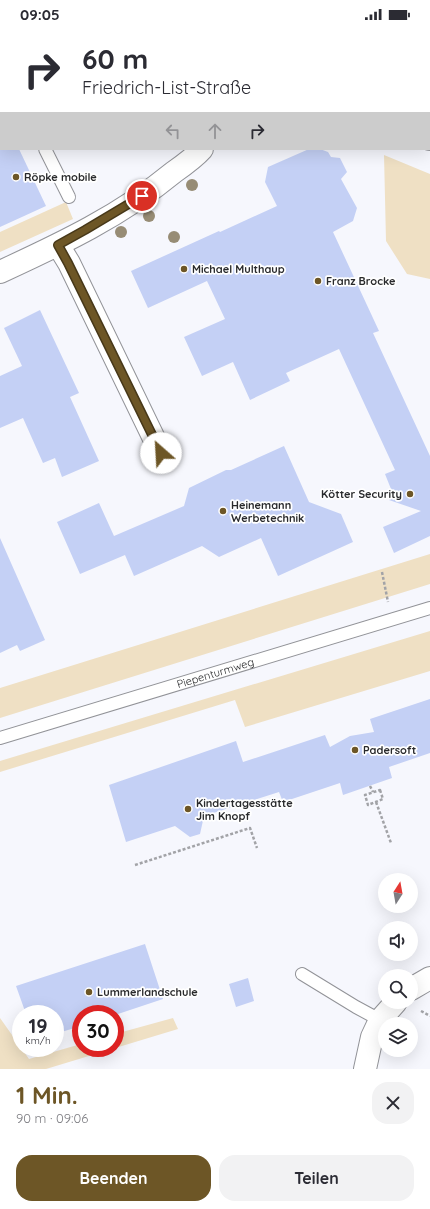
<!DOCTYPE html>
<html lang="de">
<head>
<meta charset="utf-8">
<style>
  body { margin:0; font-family:Quicksand,sans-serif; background:#f2f2f3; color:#2b2b33; height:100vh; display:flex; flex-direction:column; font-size:15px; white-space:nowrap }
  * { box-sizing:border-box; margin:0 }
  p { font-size:13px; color:#7c7c81 }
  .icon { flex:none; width:22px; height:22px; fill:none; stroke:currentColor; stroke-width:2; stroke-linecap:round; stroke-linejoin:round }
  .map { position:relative; height:1041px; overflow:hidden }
  .sheet { display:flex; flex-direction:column; background:#fff; flex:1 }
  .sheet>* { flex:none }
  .banner { position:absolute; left:0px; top:0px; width:430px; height:122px; box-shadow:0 4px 16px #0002; background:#fff; color:#2b2b33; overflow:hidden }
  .needle { width:26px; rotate:11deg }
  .fabs { position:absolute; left:378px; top:845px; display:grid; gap:8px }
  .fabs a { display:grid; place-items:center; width:40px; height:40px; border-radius:50%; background:#fff; box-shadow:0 4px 16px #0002; font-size:20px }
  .speed { position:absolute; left:12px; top:977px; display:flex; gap:8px; font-size:20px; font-weight:700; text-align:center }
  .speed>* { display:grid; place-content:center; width:52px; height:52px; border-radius:50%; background:#fff; box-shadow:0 4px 16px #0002; line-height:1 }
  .speed small { font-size:10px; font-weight:400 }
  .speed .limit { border:6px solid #d22; background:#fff; color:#111 }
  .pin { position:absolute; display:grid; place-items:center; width:34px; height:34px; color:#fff; margin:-17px; border:2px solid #fff; border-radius:50%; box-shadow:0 1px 4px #0007 }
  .me { position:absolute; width:44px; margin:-22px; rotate:334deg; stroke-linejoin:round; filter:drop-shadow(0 0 3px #0008) }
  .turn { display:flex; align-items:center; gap:14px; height:84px; padding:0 16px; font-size:18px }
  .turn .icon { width:52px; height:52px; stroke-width:2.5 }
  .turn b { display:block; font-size:28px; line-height:34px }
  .lanes { display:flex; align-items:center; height:38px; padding:0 16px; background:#0003; justify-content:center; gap:20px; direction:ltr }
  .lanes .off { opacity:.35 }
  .round { display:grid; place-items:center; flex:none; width:42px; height:42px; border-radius:16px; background:#f2f2f3 }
  .head { display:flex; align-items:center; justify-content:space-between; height:68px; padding:0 16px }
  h1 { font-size:24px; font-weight:700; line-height:30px; color:#6d5626 }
  .cta { display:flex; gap:8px; margin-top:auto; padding:8px 16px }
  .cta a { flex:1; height:46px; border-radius:16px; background:#6d5626; color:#fff; font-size:16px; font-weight:700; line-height:46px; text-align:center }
  .cta a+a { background:#f2f2f3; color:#2b2b33 }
  .status { display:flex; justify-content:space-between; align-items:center; height:28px; padding:0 20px; background:#fff; direction:ltr }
  .status svg { height:11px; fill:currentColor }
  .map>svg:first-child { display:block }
  .green { fill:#efe0c4 }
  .building { fill:#c4d0f5 }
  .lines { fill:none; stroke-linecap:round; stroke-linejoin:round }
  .lane-casing { stroke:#929398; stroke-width:14 }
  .street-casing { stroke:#929398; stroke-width:24 }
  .path { stroke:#a2a3a7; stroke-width:2.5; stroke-dasharray:3 2; stroke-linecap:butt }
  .lane { stroke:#fff; stroke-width:12 }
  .street { stroke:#fff; stroke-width:22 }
  .tree { fill:#978c75 }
  .route-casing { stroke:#473819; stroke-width:10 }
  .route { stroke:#6d5626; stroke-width:7 }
  .poi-dot { fill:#6d5626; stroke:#fff; stroke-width:1.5 }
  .labels { text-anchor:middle; stroke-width:3.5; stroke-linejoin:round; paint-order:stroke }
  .poi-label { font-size:11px; font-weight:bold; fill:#292a2c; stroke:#fff; text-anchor:start }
  .street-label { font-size:11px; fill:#292a2c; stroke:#fff }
</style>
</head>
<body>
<div class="status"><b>09:05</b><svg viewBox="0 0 49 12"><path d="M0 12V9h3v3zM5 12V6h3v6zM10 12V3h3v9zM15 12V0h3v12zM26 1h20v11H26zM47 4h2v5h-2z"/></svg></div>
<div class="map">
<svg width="430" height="1041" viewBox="0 0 430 1041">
  <rect width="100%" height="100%" fill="#f6f7fd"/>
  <path class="green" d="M384,127L430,146V251L407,246L386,213Z
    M66,174L73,191L0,224V204Z
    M430,526V556L0,690V660Z
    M430,603V643L245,699L235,672L0,744V733Z
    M0,990L29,1031L81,1016V1020H115V1006L173,990L178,1001L46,1041H0Z"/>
  <path class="building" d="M0,121H19L46,178L0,199Z
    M309,121H320L328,124L331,129L340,130L347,144L341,151L357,180L353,193L333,204L379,303L373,305L430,428V508L394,525L383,499L421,483L389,472L391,461L385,446L395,442L339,321L286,345L290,353L250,372L233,334L202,348L184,309L225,291L207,253L148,280L131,243L219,203L220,204L277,178L265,154L268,139Z
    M40,282L79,365L70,369L99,433L62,449L55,430L43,435L23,390L0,400V348L22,338L4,300Z
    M284,418L309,474L341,486L353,514L278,548L261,510L219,529L202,518L134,548L125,527L80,546L57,494L99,475L114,508L184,478L189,460L226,442H231Z
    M0,510L45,612L20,623L17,617L0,625Z
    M430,671V725L389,739L392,750L343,767L340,755L283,774L279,764L204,788L200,806L190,809L175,798L126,814L109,757L236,713L243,734L325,707L330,719L350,708L374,704L370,691Z
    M145,916L163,971L115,987L81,986V998L55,1006V986H26L16,958Z
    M248,950L254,973L236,979L229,956Z"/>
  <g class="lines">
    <g class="lane-casing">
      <g id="lane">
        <path d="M363,1L365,0"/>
        <path d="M0,37L1,39"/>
        <path d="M429,73H430"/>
        <path d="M45,121L69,169"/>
        <path id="s1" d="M0,710L430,580"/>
        <path d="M302,946L356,979L380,992"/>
      </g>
    </g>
    <g class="street-casing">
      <path id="street" d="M280,1V0
        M429,110L430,111
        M58,217L69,235L161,425
        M0,244C61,216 122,187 174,144C184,137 194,130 202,121
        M411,961L430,950
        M365,1041L372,1009L380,992L396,974"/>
    </g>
    <path class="path" d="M219,1V0
      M382,544L388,574
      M370,758L373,764
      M380,762L383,771L368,777L365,767Z
      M376,774L391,815
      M135,837L250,800L257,820
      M421,983L430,988"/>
    <use href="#lane" class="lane"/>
    <use href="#street" class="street"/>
  </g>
  <g class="tree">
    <circle cx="192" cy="157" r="6"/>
    <circle cx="149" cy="188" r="6"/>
    <circle cx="121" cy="204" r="6"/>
    <circle cx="174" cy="209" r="6"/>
  </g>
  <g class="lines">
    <g class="route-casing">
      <path id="route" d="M142,168L85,202L58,217L68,235L161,425"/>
    </g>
    <use href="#route" class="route"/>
  </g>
  <g class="poi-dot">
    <circle cx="16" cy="149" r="4"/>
    <circle cx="184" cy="241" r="4"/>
    <circle cx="318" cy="253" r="4"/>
    <circle cx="410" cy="466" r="4"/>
    <circle cx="223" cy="483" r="4"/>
    <circle cx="355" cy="722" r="4"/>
    <circle cx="188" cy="781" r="4"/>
    <circle cx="89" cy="964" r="4"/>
  </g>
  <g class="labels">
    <g class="poi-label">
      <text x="24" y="153">Röpke mobile</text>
      <text x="192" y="245">Michael Multhaup</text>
      <text x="326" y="257">Franz Brocke</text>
      <text x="402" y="470" text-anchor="end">Kötter Security</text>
      <text x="231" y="481">Heinemann<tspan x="231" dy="13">Werbetechnik</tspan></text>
      <text x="363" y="726">Padersoft</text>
      <text x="196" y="779">Kindertagesstätte<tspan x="196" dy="13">Jim Knopf</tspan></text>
      <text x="97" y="968">Lummerlandschule</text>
    </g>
    <g class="street-label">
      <text dy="4" stroke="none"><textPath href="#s1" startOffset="225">Piepenturmweg</textPath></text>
    </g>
  </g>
</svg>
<div class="fabs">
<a><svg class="needle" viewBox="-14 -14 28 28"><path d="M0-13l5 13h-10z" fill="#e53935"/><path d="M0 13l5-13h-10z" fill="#7c7c81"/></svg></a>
<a><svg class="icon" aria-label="sound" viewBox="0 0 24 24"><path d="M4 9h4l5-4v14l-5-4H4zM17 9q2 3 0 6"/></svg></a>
<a><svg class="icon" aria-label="search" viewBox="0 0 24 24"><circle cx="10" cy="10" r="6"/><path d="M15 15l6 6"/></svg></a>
<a><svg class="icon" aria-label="layers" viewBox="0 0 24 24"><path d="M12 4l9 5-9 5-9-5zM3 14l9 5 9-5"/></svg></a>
</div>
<div class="speed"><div>19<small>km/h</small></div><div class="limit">30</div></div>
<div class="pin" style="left:142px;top:168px;background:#d93025"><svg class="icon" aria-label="arrive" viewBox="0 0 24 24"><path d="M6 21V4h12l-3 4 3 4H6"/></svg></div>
<svg class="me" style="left:161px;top:425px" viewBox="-20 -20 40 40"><circle r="19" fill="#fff"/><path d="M0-13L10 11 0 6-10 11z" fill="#6d5626"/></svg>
<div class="banner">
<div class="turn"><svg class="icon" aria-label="right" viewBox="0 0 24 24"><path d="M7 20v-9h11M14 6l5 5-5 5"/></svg><div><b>60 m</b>Friedrich-List-Straße</div></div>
<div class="lanes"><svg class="icon off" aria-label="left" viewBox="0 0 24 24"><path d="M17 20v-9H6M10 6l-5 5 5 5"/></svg><svg class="icon off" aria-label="ahead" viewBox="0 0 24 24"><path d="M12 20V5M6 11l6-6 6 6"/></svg><svg class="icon" aria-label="right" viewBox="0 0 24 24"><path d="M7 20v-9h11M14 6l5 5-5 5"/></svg></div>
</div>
</div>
<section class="sheet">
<div class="head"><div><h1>1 Min.</h1><p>90 m · 09:06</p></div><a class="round"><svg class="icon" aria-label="close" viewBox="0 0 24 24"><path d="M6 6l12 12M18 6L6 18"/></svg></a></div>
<div class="cta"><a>Beenden</a><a>Teilen</a></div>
</section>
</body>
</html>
